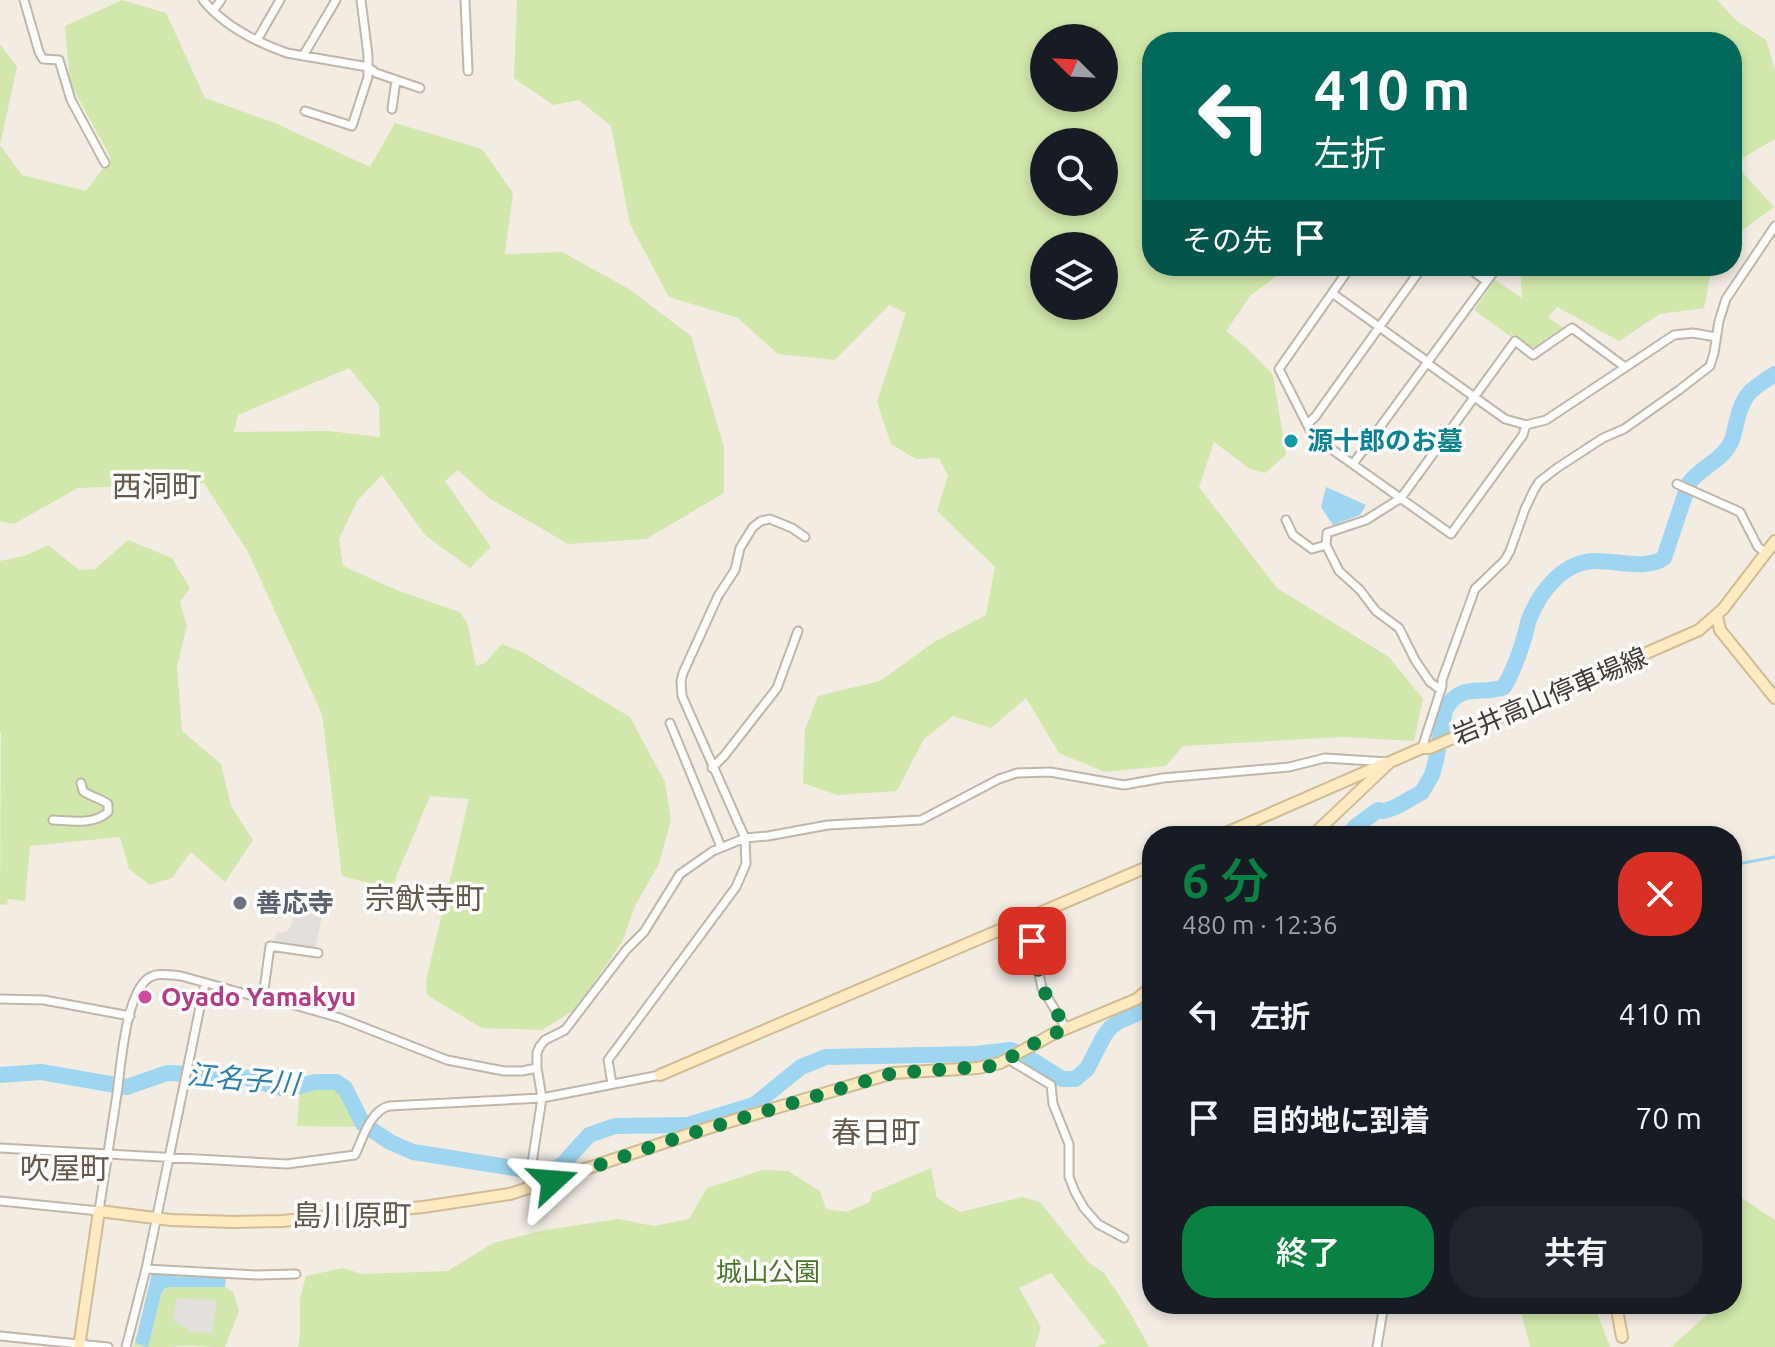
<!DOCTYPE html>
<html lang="ja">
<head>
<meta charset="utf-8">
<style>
  body { margin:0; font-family:Ubuntu,"Noto Sans JP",sans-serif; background:#20242c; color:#f1f3f6; height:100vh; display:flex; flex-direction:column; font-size:30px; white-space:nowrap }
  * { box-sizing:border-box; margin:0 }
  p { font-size:26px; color:#9ea1a6 }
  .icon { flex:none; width:44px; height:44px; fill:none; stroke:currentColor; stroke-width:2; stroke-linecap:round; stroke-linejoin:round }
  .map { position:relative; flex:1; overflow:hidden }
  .details { position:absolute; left:1142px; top:826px; width:600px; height:488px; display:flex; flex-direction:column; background:#171b24; border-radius:32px; box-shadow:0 4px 12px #0003 }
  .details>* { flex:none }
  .hud { position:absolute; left:1142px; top:32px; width:600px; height:244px; border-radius:32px; box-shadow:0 4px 12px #0003; background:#00695c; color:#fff; overflow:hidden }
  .needle { width:52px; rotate:294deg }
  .tools { position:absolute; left:1030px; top:24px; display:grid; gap:16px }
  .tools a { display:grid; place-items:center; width:88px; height:88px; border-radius:50%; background:#171b24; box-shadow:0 4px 12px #0003; font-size:40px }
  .pin { position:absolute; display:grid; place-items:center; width:68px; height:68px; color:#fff; margin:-34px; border-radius:16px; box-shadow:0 4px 12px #0006 }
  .me { position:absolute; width:88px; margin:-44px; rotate:71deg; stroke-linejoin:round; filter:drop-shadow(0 0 6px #0008) }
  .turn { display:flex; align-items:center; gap:28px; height:168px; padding:0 40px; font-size:36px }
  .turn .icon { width:104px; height:104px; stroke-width:2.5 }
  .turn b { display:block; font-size:56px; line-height:68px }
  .then { display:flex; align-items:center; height:76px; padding:0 40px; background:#0003; gap:16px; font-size:30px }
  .round { display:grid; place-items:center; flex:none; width:84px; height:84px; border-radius:32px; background:#20242c }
  .overview { display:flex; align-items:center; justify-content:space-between; height:136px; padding:0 40px }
  h1 { font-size:48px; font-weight:600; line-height:60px; color:#0b8043 }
  .primary-button { display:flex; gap:16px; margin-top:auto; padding:16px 40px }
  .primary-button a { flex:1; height:92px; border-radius:32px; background:#0b8043; color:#fff; font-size:32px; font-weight:600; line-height:92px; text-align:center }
  .primary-button a+a { background:#20242c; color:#f1f3f6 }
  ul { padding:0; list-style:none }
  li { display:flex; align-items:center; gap:24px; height:104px; padding:0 40px }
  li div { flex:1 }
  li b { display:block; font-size:30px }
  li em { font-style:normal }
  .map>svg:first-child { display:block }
  .green { fill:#d1e7ab; fill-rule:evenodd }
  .parking { fill:#e2dfdc }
  .water { fill:#9ed5f0 }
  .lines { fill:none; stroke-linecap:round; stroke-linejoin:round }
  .stream { stroke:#9ed5f0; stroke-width:3 }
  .river { stroke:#9ed5f0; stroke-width:16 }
  .street-casing { stroke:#c0b6a9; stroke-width:11 }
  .secondary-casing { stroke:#d2bc93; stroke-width:14 }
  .street { stroke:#fff; stroke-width:7 }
  .secondary { stroke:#ffeac1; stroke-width:10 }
  .route { stroke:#0b8043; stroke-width:14; stroke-dasharray:0 25.2 }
  .culture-dot { fill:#0f9aa8; stroke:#fff; stroke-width:3 }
  .worship-dot { fill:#6b7280; stroke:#fff; stroke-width:3 }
  .hotel-dot { fill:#d1479c; stroke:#fff; stroke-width:3 }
  .labels { text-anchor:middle; stroke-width:7; stroke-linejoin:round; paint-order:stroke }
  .culture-label { font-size:26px; font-weight:bold; fill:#0d838f; stroke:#fff; text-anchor:start }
  .street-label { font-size:26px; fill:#443c34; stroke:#fff }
  .worship-label { font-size:26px; font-weight:bold; fill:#5b616d; stroke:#fff; text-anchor:start }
  .hotel-label { font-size:26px; font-weight:bold; fill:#b23c85; stroke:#fff; text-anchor:start }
  .park-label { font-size:26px; fill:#4b7527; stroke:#fff }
  .water-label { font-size:28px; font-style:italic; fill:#2c7da7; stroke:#fff }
  .quarter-label { font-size:30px; fill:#66594b; stroke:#fff }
</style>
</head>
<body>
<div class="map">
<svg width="1775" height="1347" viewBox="0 0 1775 1347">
  <rect width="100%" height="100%" fill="#f2ece3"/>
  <path class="green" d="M122,0L166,13L205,98L275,123L370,167L395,123L482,149L513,193L505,254L562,252L629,289L691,336L724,447V493L646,539L568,544L489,498L458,470L445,481L491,547L470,568L425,535L382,475L357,501L339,539L343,566L399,591L460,612L468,625L476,666L485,663L502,644L524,653L630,717L665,782L671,820L659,864L635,906L622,942L576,1009L542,1030L482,1028L427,995L426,981L469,799L430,796L391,889L342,876L322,714L248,552L204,483L78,488L14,524L0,521V44L17,67L0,145L22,175L86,191L111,158L70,83L65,26ZM349,368L379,405L380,437L329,431L234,432L238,415Z
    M517,0H1717L1737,21L1766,40L1775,70V139L1734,163L1774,207L1732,238V42H1152V266H1290L1251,295L1226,331L1248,349L1273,375L1286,455L1265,473L1250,469L1214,442L1199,487L1277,588L1389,657L1423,699L1414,741L1342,737L1183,746L1166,766L1105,772L1059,753L1026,698L991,728L953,716L924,739L897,791L837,795L803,783L805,730L818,696L880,681L934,642L986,615L995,567L937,511L948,476L939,458L916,459L891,444L877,402L906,313L889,305L835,360L778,354L738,318L669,297L630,224L611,126L579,100L553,105L514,78ZM1044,38H1104V98H1044ZM1044,142H1104V202H1044ZM1044,246H1104V306H1044Z
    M1520,266H1712L1704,308L1660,314L1619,341L1557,307L1548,317L1563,328L1536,347H1530L1513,335L1511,337L1474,310L1495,280L1522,298Z
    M128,540L172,558L190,588L180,602L187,626L177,667L182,731L221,764L231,806L253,840L225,882L191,852L172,878L150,885L129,869L120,837L30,846L25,901L8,899L7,905L0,904L1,732L0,733V561L24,556L48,545L79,570L95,569Z
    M322,1086L335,1089L340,1094L357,1127L297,1126L300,1091Z
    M931,1168L937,1198L960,1212L1022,1197L1040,1202L1089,1263L1104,1273L1128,1309L1149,1347H1095L1106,1343L1051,1273L1019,1288L1041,1327L1035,1347H298L300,1334V1299L306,1276L343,1268L362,1274L448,1271L493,1243L545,1230L618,1219L654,1226L689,1219L707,1188L763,1170L788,1171L820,1191L826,1209L847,1212L870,1202L872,1193Z
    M1732,1187L1737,1195L1775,1220V1347H1671L1719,1304H1732Z
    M169,1287H225L233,1292L239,1311L225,1347C210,1347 182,1344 169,1347H133L135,1343L147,1346L161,1294L164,1289Z
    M1519,1304H1594L1610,1347H1530Z"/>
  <path class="parking" d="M297,908L322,916L315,950L275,943L276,933L285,932L290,928Z
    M177,1298L217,1300L212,1334L190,1331L173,1321Z"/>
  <path class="water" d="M1326,487L1366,505L1360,515L1333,525L1321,507Z
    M152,1273L226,1278L225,1287H169L164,1289L161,1294L148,1347L135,1343Z"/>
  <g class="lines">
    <path class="stream" d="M1732,865L1775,857"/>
    <path class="river" d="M1347,836L1355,827L1378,810L1384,811L1396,807L1422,792L1432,775L1436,760L1445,710C1461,681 1481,696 1504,687C1513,672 1520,652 1525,635C1527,629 1527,623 1530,617C1541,590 1565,560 1597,561C1618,561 1646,570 1664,558L1689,483C1700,468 1721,461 1730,444C1734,437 1735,428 1737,420C1744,392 1752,389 1775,374
      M0,1075L41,1072L127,1087L167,1073L240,1076L281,1088H293L315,1082H336L345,1088L363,1124L390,1142L413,1152L539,1172L552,1170L563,1164L589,1135L615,1126L688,1125L754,1105L801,1067L826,1057L975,1054L1011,1050L1026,1056L1062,1079H1075L1087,1069L1104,1036L1110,1028L1119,1021L1143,1011L1152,1010"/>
    <g class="street-casing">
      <path id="street" d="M24,0L39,52L43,59L59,60L71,100L105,163
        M203,0C224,26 256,42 287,53L368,67L376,73L420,88
        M465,0L468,71
        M213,11L221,0
        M257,40L280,0
        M303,56L336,0
        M392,109L396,80
        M305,111L352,126L368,77V55L361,0
        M1351,266L1279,369L1313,436L1451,534L1523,435L1526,425
        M1466,266L1486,281
        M1332,293L1428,362
        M1427,363L1505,419L1526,425L1546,420L1674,335L1693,333L1716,337
        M1307,424L1315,417L1423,266
        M1353,464L1498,266
        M1677,484L1740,512L1758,547L1766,553
        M1286,520L1293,535L1312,549L1326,545
        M1441,690L1430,682L1415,660L1399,628L1376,611L1360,590L1339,571L1326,545L1327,533L1366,520L1401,498L1515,341L1533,355L1572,328L1625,367
        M670,723L721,847
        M1422,748L1442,686V680L1475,589L1505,560L1510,551L1525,509L1534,490L1539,482L1557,468L1603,438L1624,429L1679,390L1710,366L1714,353L1719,321L1726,299L1775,226
        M712,768L724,756L777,688L798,631
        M53,820C71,821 94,825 108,812V804C100,798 91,797 83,791L81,783
        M1027,918L1042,988L1066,1028
        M263,997L270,946L318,953
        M0,999L44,1000L130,1016
        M1008,1059L1051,1085L1053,1104L1069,1144V1177L1075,1192L1084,1208L1098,1224L1124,1238
        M612,1084L608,1060L736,887L746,864L745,838L682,696L681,681L683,673L718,596L735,570L740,548L753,527L761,521L770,519L792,528L805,537
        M0,1148L287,1164L355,1155C363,1138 370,1111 389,1106L542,1098L660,1075
        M528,1189L542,1098L537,1068V1053L540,1046L545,1040L565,1030L626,950L644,932L680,874L713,851L745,838L768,836L828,825L921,820L999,779L1017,773L1050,772L1124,785L1163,778L1289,767L1325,758L1388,762
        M0,1201L99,1211C105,1172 111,1133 117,1094C121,1065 125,1002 145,981C155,971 169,975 181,976L246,994L284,1002L340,1018L447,1060L504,1071H522L537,1068
        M146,1269L256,1275L296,1274
        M0,1336L108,1347
        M126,1347L146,1269L205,983
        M1377,1347L1384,1304"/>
    </g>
    <g class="secondary-casing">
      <path id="secondary" d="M1717,616L1720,630L1775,698
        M1219,836L1384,764
        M1312,836L1390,762L1422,748H1430L1699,630L1723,609L1775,541
        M660,1075L1152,865
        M1616,1304L1622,1337
        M79,1347L99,1211L171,1220L234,1222L282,1221L423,1207L510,1194L708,1128L893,1073L978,1068L1000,1063L1053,1034L1137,999L1152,986"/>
    </g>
    <use href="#street" class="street"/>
    <use href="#secondary" class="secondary"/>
  </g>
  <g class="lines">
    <path class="route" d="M553,1181L689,1134L893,1073L993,1066L1008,1059L1031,1045L1066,1028L1042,988L1032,941"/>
  </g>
  <circle class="culture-dot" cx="1291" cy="441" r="8"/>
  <circle class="worship-dot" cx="240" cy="903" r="8"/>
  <circle class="hotel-dot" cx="145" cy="997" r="8"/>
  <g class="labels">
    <g class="culture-label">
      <text x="1307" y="450">源十郎のお墓</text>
    </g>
    <g class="street-label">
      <text transform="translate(1550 696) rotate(-23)" y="9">岩井高山停車場線</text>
    </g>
    <g class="worship-label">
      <text x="256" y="912">善応寺</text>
    </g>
    <g class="hotel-label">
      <text x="161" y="1006">Oyado Yamakyu</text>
    </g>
    <g class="park-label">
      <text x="768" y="1281">城山公園</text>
    </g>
    <g class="water-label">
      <text transform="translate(243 1079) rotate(5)" y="10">江名子川</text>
    </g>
    <g class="quarter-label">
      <text x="157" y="497">西洞町</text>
      <text x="425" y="909">宗猷寺町</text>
      <text x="876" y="1143">春日町</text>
      <text x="65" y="1179">吹屋町</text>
      <text x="352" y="1226">島川原町</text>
    </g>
  </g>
</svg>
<div class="tools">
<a><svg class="needle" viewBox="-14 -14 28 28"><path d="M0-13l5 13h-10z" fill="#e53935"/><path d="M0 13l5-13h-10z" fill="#9ea1a6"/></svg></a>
<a><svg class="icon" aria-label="search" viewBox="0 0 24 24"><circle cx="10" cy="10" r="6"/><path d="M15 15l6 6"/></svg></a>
<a><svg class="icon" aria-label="layers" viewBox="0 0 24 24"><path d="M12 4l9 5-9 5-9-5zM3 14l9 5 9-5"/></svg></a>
</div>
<div class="pin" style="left:1032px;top:941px;background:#d93025"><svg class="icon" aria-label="arrive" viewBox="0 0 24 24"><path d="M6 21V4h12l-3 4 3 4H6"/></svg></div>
<svg class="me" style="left:553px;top:1181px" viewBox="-20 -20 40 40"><path d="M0-17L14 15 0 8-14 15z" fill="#0b8043" stroke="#fff" stroke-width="4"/></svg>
<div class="hud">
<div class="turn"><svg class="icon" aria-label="left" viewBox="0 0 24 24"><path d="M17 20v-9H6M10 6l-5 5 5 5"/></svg><div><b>410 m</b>左折</div></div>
<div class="then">その先<svg class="icon" aria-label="arrive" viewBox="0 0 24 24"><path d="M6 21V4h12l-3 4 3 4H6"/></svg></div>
</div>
<section class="details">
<div class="overview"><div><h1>6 分</h1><p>480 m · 12:36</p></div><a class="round" style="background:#d93025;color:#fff"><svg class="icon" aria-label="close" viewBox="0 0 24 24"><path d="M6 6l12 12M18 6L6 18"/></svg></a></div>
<ul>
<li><svg class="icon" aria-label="left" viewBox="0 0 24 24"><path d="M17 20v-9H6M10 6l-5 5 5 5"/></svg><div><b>左折</b></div><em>410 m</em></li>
<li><svg class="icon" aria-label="arrive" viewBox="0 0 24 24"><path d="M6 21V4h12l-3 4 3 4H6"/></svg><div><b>目的地に到着</b></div><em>70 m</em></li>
</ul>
<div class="primary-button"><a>終了</a><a>共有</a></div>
</section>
</div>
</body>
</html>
